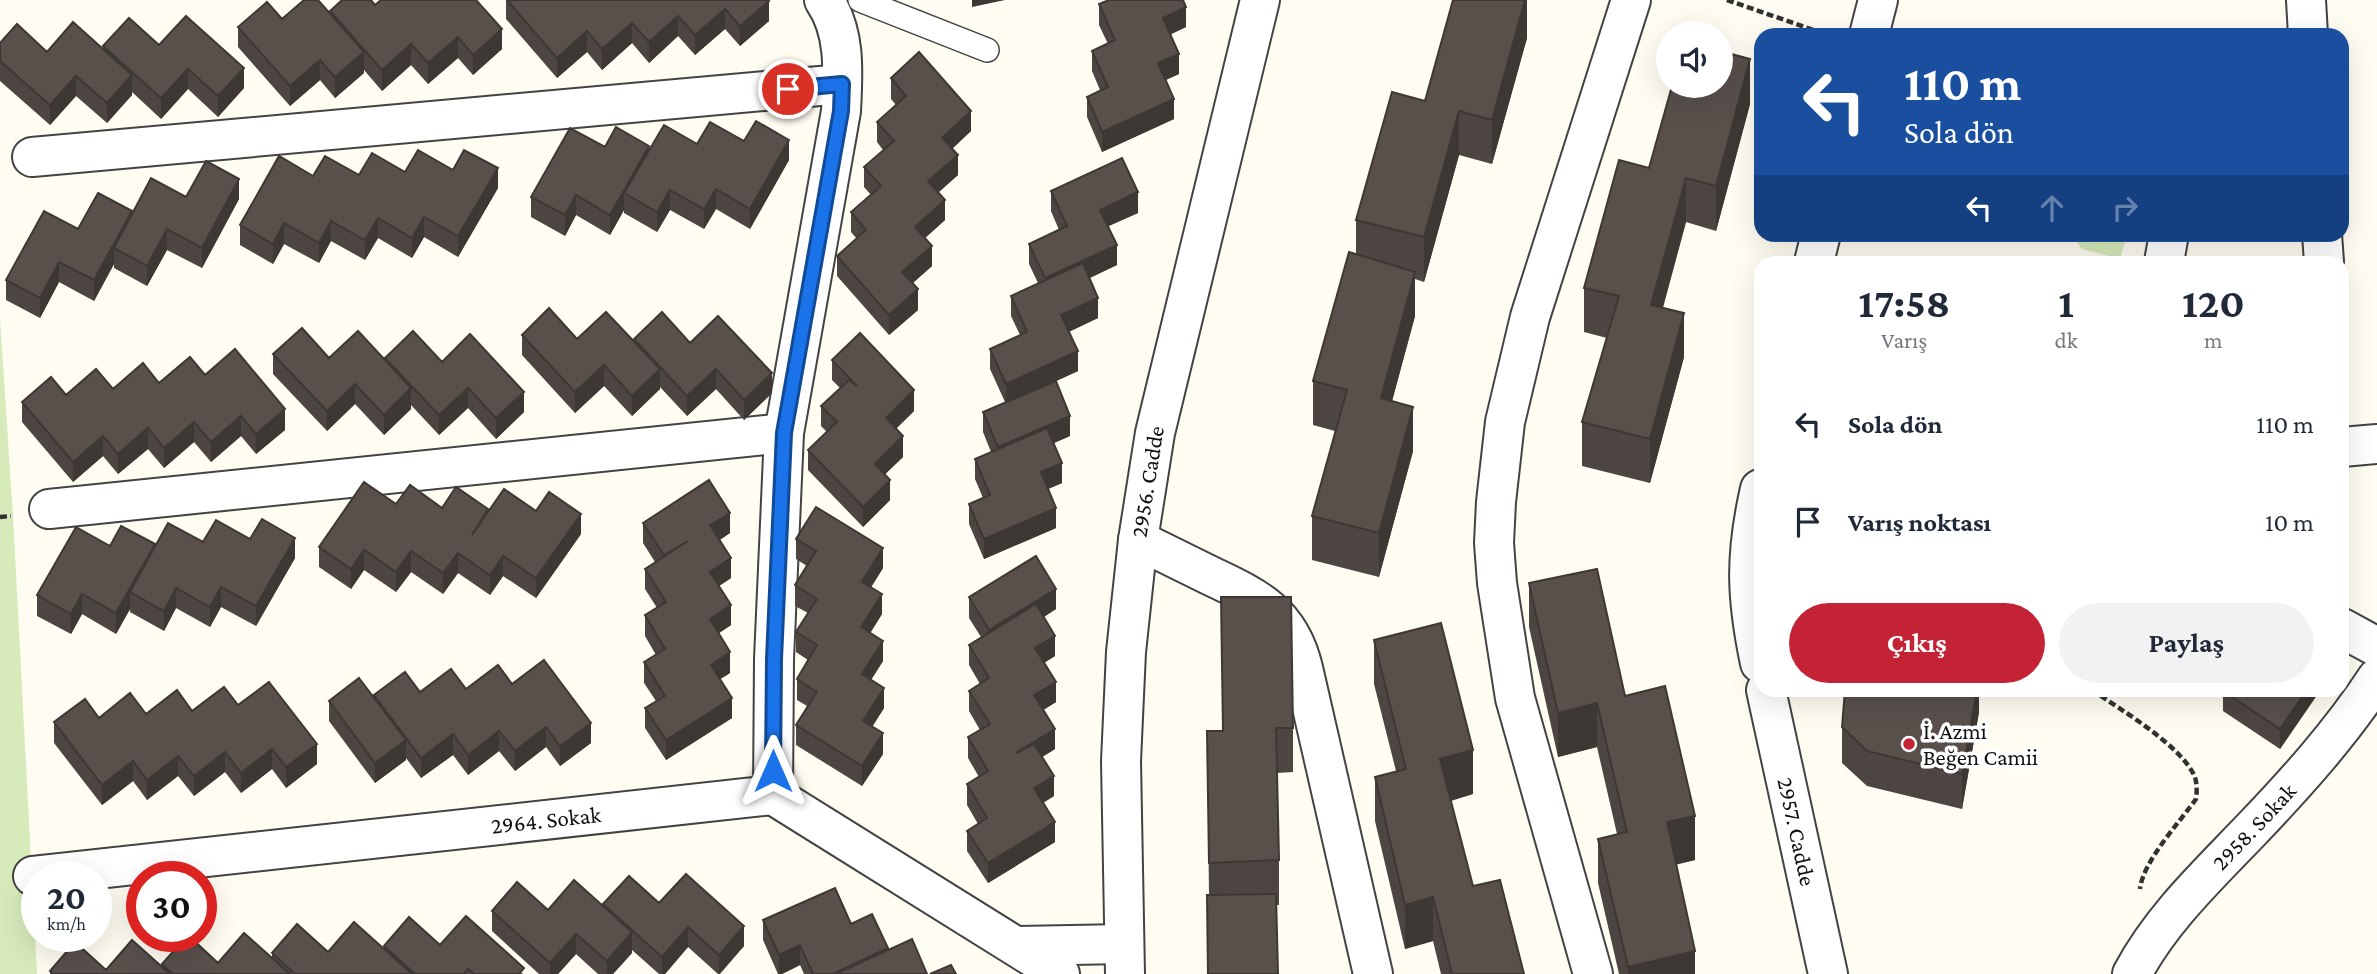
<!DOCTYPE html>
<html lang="tr">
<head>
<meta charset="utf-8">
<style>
  body { margin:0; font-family:"Crimson Pro",serif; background:#f2f2f3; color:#1f2937; height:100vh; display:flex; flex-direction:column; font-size:26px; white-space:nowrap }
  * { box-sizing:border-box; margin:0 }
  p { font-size:23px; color:#747a83 }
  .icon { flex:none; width:38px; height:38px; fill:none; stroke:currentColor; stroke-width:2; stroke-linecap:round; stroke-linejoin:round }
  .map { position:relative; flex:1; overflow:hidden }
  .panel { position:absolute; left:1754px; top:256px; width:595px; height:441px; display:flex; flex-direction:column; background:#fff; border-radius:21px; box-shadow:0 7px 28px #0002 }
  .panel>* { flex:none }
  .banner { position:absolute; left:1754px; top:28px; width:595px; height:214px; border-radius:21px; box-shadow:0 7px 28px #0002; background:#1a4fa0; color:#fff; overflow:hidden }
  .buttons { position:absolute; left:1656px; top:21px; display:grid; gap:14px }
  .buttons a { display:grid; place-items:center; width:77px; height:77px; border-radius:50%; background:#fff; box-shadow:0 7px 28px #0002; font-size:35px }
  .speed { position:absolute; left:21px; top:861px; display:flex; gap:14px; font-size:35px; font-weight:700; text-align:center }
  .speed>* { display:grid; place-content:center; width:91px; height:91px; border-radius:50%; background:#fff; box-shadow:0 7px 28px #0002; line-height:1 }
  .speed small { font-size:18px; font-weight:400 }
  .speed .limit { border:10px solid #d22; background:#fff; color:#111 }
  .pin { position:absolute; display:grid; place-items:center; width:60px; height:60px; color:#fff; margin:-30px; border:4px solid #fff; border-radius:50%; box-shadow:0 2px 7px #0007 }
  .me { position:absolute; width:77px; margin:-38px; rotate:0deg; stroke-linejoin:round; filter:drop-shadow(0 0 5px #0008) }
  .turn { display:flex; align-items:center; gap:24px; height:147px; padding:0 35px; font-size:32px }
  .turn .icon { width:91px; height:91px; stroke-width:2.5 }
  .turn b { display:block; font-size:49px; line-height:60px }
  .lanes { display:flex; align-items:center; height:66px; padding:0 35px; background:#0003; justify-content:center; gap:35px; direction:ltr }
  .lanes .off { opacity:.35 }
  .eta { display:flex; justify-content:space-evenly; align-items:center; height:119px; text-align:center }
  .eta b { font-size:42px; font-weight:700; line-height:49px }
  .primary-button { display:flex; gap:14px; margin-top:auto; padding:14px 35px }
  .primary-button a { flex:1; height:80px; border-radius:42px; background:#c42336; color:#fff; font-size:28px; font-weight:700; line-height:80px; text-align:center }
  .primary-button a+a { background:#f2f2f3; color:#1f2937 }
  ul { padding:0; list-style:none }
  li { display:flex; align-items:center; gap:21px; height:98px; padding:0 35px }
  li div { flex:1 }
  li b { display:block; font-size:26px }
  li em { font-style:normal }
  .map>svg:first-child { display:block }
  .green { fill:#d7ebba }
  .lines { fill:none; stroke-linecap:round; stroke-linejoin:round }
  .service-casing { stroke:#434343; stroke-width:26 }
  .minor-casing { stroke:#434343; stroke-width:42 }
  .path { stroke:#323232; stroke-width:4.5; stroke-dasharray:7 3.5; stroke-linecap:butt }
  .service { stroke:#fff; stroke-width:23 }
  .minor { stroke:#fff; stroke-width:38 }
  .wall { fill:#4d4541 }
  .shaded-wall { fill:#3e3835 }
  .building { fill:#59504c; stroke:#3e3835; stroke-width:2 }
  .route-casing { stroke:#114b97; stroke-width:18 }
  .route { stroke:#1a73e8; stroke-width:12 }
  .poi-dot { fill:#c42336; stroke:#fff; stroke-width:2.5 }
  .labels { text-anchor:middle; stroke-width:7; stroke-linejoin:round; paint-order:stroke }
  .street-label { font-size:23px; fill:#101010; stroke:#fff }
  .poi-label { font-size:23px; fill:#101010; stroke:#fff; text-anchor:start }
</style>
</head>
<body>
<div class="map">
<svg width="2377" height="974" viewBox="0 0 2377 974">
  <rect width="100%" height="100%" fill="#fffcf2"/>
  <path class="green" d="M2073,235L2074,234L2127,235L2120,259L2082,249L2073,237Z
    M0,319L13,516L37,974H0Z"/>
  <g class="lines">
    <g class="service-casing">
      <path id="service" d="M860,0L987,50"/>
    </g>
    <g class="minor-casing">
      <g id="minor">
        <path d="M2306,0L2308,35"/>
        <path d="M1869,35L1878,0"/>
        <path d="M32,157L842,84"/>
        <path d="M2322,234L2324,262"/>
        <path d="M1814,262L1821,234"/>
        <path d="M2164,262L2169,234"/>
        <path d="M2342,447L2377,444"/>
        <path d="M1760,489C1745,555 1746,597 1760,663"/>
        <path d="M49,509L784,433"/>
        <path d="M1138,540C1162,552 1187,564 1211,576C1258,598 1290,614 1303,668L1373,974"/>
        <path d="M2342,628L2377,647"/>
        <path id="s1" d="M1766,690L1828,974"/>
        <path d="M773,795L774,659L784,433L841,111C843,73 846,32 824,0"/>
        <path id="s2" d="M33,876L773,795L1060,974"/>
        <path d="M1018,946L1124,944"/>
        <path id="s3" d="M1125,974L1121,761L1126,652L1138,540L1155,433L1260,0"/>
        <path d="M1593,974L1515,698L1497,583L1494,543L1496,502L1505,422L1530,317L1631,0"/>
        <path id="s4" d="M2132,974C2161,919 2208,875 2251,830C2296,783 2341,733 2377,678"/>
      </g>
    </g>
    <path class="path" d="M1727,0L1828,35
      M0,517L11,516
      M2092,690C2121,710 2181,745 2195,777C2197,784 2197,792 2196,799C2180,822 2143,861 2140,889"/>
    <use href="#service" class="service"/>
    <use href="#minor" class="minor"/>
  </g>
  <path class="wall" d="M506,0H768L769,21L740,46L725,29L695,55L678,36L649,63L632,43L602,70L587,52L557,78L506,19Z
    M1527,0V38L1492,164L1459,155L1424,282L1415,279V316L1392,401L1413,451L1379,577L1312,560V516L1335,431L1313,425V381L1356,255V220L1425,101Z
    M1099,4L1186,27L1171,34L1179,74L1166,80L1174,119L1102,152L1087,117V97L1100,90L1092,71V51L1108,44L1099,25Z
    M375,5L502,49L473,75L458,58L428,84L411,65L382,91L364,70V73L335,98L320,80L290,106L238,47V27L282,19L330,13V11Z
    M0,43L47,52L103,49V46L159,45L244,88L218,117L188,89L161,119L132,92V95L107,123L76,96L50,125L0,81Z
    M891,78L971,131L952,149L958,175L938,193L945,220L925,238L932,266L913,283L918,310L889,335L837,276V256L857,239L851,232V212L871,195L864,187V167L883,150L877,142V122L896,105L891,99Z
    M1750,104L1716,231L1686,222L1663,308L1684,357L1650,483L1582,466V422L1607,338L1584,332V288L1649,168Z
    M744,141L789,160L750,229L716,209L704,229L670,210L657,232L624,213V210L610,235L576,215L565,236L531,217V197L605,147L649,150L697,144Z
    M453,170L498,188L458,257L424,237L412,258L378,238L365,260L331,241L319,263L284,244L273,264L240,245V225L313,176L359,175Z
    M1051,191L1138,213L1108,226L1117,265L1090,278L1098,318L1069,332L1078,371L1056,381L1070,436L1054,443L1062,483L1048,489L1056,528L984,559L969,524V504L983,498L975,479V459L991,452L983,432V412L1005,402L990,369V349L1020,335L1011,316V296L1038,283L1029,264V244L1059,230L1051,211Z
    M186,197L239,199L202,268L167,250L147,286L114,268V264L94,301L59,282L40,318L6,300V280L78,229L132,215Z
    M522,335L577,339L634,341V339L690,343L772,393L744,420L716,389L687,416L660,387V389L632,416L604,386L575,413L522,355Z
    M273,354L385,360V358L442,362L524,412L496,439L468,408L439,435L411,405V409L384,435L355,404L327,431L273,374Z
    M832,360L914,411L896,429L903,457L885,474L890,500L863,527L808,470V450L827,432L821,426V406L840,388L832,380Z
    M205,375L285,430L256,454L241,436L211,462L194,442L164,468L148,449L118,474L103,456L73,482L22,422V402L159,383Z
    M396,504L488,512L536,511L581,534L536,598L503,576L490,595L458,573L443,594L411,572L396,592L364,570L351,589L319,567V547Z
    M643,523L730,533L720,540L731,578L719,586L731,625L719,633L730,673L720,679L732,718L666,760L645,728V708L656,701L644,683V662L656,655L645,636V615L657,608L645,589V569L655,562L643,543Z
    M250,539L295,558L256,626L221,607L210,627L176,608L164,631L130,612V609L116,634L82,614L71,634L37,616V595L110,546L155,547L203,542Z
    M796,539L883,568L871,587L882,614L870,633L883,661L871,680L884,708L872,727L883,754L862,786L796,745V725L807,706L797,700V679L808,660L796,652V632L808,613L795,606V585L807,566L796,559Z
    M1529,583L1625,696L1695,860L1676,864L1695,974H1619L1598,883V839L1617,834L1597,747L1558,757L1529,627Z
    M969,597L1056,609L1044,617L1055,656L1044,663L1056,702L1043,710L1055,749L1042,757L1054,796L1043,803L1055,842L988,883L967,851V831L978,824L967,805V784L979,777L968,758V737L980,730L969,711V691L980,684L969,665V645L981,637L969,618Z
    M1221,597L1293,728V772L1277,773L1279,860V905H1276L1278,974H1208L1207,895H1209L1207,731H1223Z
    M1374,640L1473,794L1451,801L1473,886L1524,974H1441L1433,941L1405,949L1375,821V777L1396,771L1374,684Z
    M512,684L591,743L560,766L546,747L515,771L499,751L468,775L453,755L421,778L406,758V760L375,783L329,721V701L374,698V695L466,689Z
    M1979,690V712L1962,809L1867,786L1842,763V727Z
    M2317,690V695L2280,749L2223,711V691Z
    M238,705L317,764L286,788L272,769L241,793L225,772L194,796L178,776L147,800L133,781L102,805L54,743V722L99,718L192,711Z
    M659,903L744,946L720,974H718L688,947L665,974H659L632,950V953L613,974H598L576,954L558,974H539L492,931V911L548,910L603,906V904Z
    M763,920L851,924L888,950L927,974H804L800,965L782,974H778L763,940Z
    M440,945L524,974H50V971L106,970L162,966V964L218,963L272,958V953L384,949V946Z"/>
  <path class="shaded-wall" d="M972,0H1005L972,7Z
    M1525,0H1527V38L1492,164V120Z
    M769,1V21L740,46V26Z
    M1186,7V27L1163,38V18Z
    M725,9V29L695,55V35Z
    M678,16V36L649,63V42Z
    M632,23V43L602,70V49Z
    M502,29V49L473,75V55Z
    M587,31V52L557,78V58Z
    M458,37V58L428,84V63Z
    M411,44V65L382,91V70Z
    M364,52V73L335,98V77Z
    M1179,54V74L1158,83V63Z
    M1750,59V104L1716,231V186Z
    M320,60V80L290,106V86Z
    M244,68V88L218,117V96Z
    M188,69V89L161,119V98Z
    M132,75V95L107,123V103Z
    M76,76V96L50,125V105Z
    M1174,99V119L1102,152V132Z
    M971,111V131L942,158V138Z
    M1459,111V155L1424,282V237Z
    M789,140V160L750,229V209Z
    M649,146V166L624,193V210L610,235V215Z
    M958,155V175L928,201V181Z
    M498,168V188L458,257V236Z
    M1686,178V222L1651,349V305Z
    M239,179V199L202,268V248Z
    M716,189V209L704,229V209Z
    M670,190V210L657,232V212Z
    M1138,192V213L1100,230V210Z
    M576,195V215L565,236V215Z
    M945,200V220L915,247V227Z
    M132,211V231L114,248V264L94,301V280Z
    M424,217V237L412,258V238Z
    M378,218V238L365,260V240Z
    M331,221V241L319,263V243Z
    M284,223V244L273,264V244Z
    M167,229V250L147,286V266Z
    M1117,245V265L1045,298V278Z
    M932,246V266L902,292V272Z
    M59,262V282L40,318V298Z
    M1415,272V316L1381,442V398Z
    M918,289V310L889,335V315Z
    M1098,298V318L1061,335V315Z
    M1684,313V357L1650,483V439Z
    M1078,351V371L1006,404V384Z
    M604,365V386L575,413V392Z
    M660,369V389L632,416V396Z
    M716,369V389L687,416V396Z
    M772,373V393L744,420V400Z
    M355,384V404L327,431V411Z
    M411,388V409L384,435V415Z
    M468,388V408L439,435V415Z
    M914,390V411L886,438V418Z
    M524,392V412L496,439V418Z
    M1413,407V451L1379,577V533Z
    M285,409V430L256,454V434Z
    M241,416V436L211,462V442Z
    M1070,416V436L998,467V447Z
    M194,422V442L164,468V448Z
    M148,428V449L118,474V454Z
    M103,436V456L73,482V462Z
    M903,436V457L875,484V464Z
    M1062,463V483L1041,492V472Z
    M890,480V500L863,527V507Z
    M1056,508V528L984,559V539Z
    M730,513V533L710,545V525Z
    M581,514V534L536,598V578Z
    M295,538V558L256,626V606Z
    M155,544V564L130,592V609L116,634V613Z
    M883,548V568L862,602V582Z
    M364,550V570L351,589V569Z
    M411,551V572L396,592V572Z
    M458,553V573L443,594V573Z
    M503,556V576L490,595V575Z
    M731,558V578L710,592V572Z
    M221,587V607L210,627V607Z
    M176,588V608L164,631V611Z
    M1056,589V609L989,651V630Z
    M82,594V614L71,634V614Z
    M882,594V614L861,648V627Z
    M731,605V625L710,639V619Z
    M1055,636V656L1035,668V648Z
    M883,641V661L862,694V674Z
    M730,652V673L711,685V665Z
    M1056,682V702L1034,716V695Z
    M884,688V708L863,741V721Z
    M1977,690H1979V712L1962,809V774Z
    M2307,690H2317V695L2280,749V729Z
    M732,698V718L666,760V740Z
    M1597,703V747L1558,757V713Z
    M591,723V743L560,766V746Z
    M546,727V747L515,771V751Z
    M1055,729V749L1016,773V753Z
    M499,731V751L468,775V755Z
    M883,733V754L862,786V766Z
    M453,734V755L421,778V758Z
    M406,740V760L375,783V763Z
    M317,744V764L286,788V767Z
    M272,749V769L241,793V773Z
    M1473,750V794L1440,803V759Z
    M225,752V772L194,796V776Z
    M178,756V776L147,800V780Z
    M133,761V781L102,805V785Z
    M1054,776V796L1034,808V788Z
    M1695,816V860L1667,867V822Z
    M1055,822V842L988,883V863Z
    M1433,897V941L1405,949V905Z
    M744,926V946L719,974V955Z
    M688,927V947L665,974H662V957Z
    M632,932V953L613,974H607V961Z
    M576,934V954L558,974H550V963Z
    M800,945V965L782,974H779V955Z
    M888,948V969L840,972V974H833Z
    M1695,951V974H1628V967Z"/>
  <path class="building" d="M304,0H318L364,52L335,77L320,60L290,86L238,27L267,2L282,19Z
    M342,0H371L375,5L381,0H476L502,29L473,55L458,37L428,63L411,44L382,70L330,11Z
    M507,0H768L769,1L740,26L725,9L695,35L678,16L649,42L632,23L602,49L587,31L557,58Z
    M1109,0H1183L1186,7L1163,18L1179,54L1158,63L1174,99L1102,132L1087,97L1108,87L1092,51L1115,40L1099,4Z
    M1453,0H1525L1492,120L1459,111L1424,237L1356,220L1392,92L1425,101Z
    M186,16L244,68L218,96L188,69L161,98L103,46L129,18L159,45Z
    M73,22L132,75L107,103L76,76L50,105L0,61V43L17,24L47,52Z
    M1720,51L1750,59L1716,186L1686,178L1651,305L1684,313L1650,439L1582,422L1619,296L1584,288L1619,160L1649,168L1672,86H1720Z
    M919,52L971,111L942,138L958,155L928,181L945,200L915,227L932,246L902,272L918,289L889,315L837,256L866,230L851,212L881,186L864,167L894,141L877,122L906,96L891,78Z
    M756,121L789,140L750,209L716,189L704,209L670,190L657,212L624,193L664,125L697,144L710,122L744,141Z
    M616,127L649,146L610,215L576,195L565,215L531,197L570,128L605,147Z
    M418,150L453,170L464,150L498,168L458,236L424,217L412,238L378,218L365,240L331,221L319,243L284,223L273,244L240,225L279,156L313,176L325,156L359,175L372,153L405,172Z
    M1122,158L1138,192L1100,210L1117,245L1045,278L1029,244L1067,226L1051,191Z
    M206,161L239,179L202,248L167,229L147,266L114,248L151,178L186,197Z
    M98,193L132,211L94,280L59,262L40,298L6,280L44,211L78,229Z
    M1349,252L1415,272L1381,398L1413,407L1379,533L1312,516L1347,390L1313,381Z
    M1083,263L1098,298L1061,315L1078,351L1006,384L990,349L1027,332L1011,296Z
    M549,308L577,339L606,312L660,369L632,396L604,365L575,392L522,335Z
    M662,312L690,343L718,316L772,373L744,400L716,369L687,396L634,339Z
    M302,328L329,358L358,331L411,388L384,415L355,384L327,411L273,354Z
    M413,331L442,362L470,334L524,392L496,418L468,388L439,415L385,358Z
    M860,333L914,390L886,418L903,436L875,464L890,480L863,507L808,450L837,422L821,406L849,380L857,386L832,360Z
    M235,349L285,409L256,434L241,416L211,442L194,422L164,448L148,428L118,454L103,436L73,462L22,402L51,377L66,395L96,369L113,389L143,363L159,383L190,357L205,375Z
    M1056,381L1070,416L998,447L983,412Z
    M1047,428L1062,463L1041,472L1056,508L984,539L969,504L990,495L975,459Z
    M709,480L730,513L710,525L731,558L710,572L731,605L710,619L730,652L711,665L732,698L666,740L645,708L665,696L644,662L665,649L645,615L666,602L645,569L688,541L664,555L643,523Z
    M364,482L396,504L410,485L442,508L456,487L488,509L472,535L504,489L536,511L549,492L581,514L536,578L503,556L490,575L458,553L443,573L411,551L396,572L364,550L351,569L319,547Z
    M816,507L883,548L862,582L882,594L861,627L883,641L862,674L884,688L863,721L883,733L862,766L796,725L817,692L797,679L817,645L796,632L817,599L795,585L816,551L796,539Z
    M262,519L295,538L256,606L221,587L210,607L176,588L164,611L130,592L168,523L203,542L216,520L250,539Z
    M121,526L155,544L116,613L82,594L71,614L37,595L76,527L110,546Z
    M1036,556L1056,589L989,630L969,597Z
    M1597,569L1625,696L1665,686L1695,816L1667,822L1695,951L1628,967L1598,839L1627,832L1597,703L1558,713L1529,583Z
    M1221,597H1291L1293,728H1276L1279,860L1209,863L1207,731H1223Z
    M1036,604L1055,636L1035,648L1056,682L1034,695L1055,729L1016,753L1034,744L1054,776L1034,788L1055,822L988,863L967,831L987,818L967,784L988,771L968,737L990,724L969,691L989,678L969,645Z
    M1441,623L1473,750L1440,759L1473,886L1500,880L1524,974H1452L1433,897L1405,905L1375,777L1406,769L1374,640Z
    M544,660L591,723L560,746L546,727L515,751L499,731L468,755L453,734L421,758L374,695L405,672L420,692L451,669L466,689L498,665L512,684Z
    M359,678L406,740L375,763L329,701Z
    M269,682L317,744L286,767L272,749L241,773L225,752L194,776L178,756L147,780L133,761L102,785L54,722L85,699L99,718L130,693L146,714L177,690L192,711L224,687L238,705Z
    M1845,690H1977L1962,774L1867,751L1842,727Z
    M2224,690H2307L2280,729L2223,691Z
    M686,874L744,926L719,955L688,927L662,957L603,904L629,876L659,903Z
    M574,880L632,932L607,961L576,934L550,963L492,911L517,882L548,910Z
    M835,888L851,924L872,914L888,948L833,974H813L800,945L779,955L763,920Z
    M1276,894L1278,974H1208L1207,895Z
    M466,916L524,968L519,974H474L468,969L464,974H415L384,946L409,917L440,945Z
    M354,922L412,974H295L272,953L297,924L328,952Z
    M244,933L290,974H173L162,964L187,936H189L218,963Z
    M912,939L927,974H841L840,972Z
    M132,940L170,974H53L50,971L75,942L106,970Z
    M951,965L956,974H930Z"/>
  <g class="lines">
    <g class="route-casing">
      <path id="route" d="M773,771L774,659L784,433L841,111L842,84L788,89"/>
    </g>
    <use href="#route" class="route"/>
  </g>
  <circle class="poi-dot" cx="1909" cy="744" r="7"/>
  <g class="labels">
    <g class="street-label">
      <text dy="8" stroke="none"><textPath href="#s3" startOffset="494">2956. Cadde</textPath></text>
      <text dy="8" stroke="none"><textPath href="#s2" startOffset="516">2964. Sokak</textPath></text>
      <text dy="8" stroke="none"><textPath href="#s4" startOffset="192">2958. Sokak</textPath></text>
      <text dy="8" stroke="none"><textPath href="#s1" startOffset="145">2957. Cadde</textPath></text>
    </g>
    <g class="poi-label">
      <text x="1923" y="739">İ. Azmi<tspan x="1923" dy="26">Beğen Camii</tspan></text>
    </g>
  </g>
</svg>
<div class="buttons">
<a><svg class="icon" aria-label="sound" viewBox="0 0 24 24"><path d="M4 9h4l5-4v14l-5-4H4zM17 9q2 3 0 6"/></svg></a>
</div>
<div class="speed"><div>20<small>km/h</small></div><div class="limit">30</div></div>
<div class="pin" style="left:788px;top:89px;background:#d93025"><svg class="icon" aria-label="arrive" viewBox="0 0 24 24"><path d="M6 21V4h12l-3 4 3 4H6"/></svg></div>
<svg class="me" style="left:773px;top:771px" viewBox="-20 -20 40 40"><path d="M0-17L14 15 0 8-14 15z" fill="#1a73e8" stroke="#fff" stroke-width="4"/></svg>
<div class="banner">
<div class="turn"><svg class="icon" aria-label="left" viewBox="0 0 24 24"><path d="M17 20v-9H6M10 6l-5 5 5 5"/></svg><div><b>110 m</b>Sola dön</div></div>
<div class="lanes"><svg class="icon" aria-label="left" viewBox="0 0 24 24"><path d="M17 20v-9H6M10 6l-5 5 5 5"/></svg><svg class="icon off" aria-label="ahead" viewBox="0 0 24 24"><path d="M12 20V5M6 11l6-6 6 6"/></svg><svg class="icon off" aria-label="right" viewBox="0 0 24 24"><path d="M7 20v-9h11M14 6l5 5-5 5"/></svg></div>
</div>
<section class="panel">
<div class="eta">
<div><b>17:58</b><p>Varış</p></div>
<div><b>1</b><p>dk</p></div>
<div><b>120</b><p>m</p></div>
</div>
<ul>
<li><svg class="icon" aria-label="left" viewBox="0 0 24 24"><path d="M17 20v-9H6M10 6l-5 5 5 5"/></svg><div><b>Sola dön</b></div><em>110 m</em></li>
<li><svg class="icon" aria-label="arrive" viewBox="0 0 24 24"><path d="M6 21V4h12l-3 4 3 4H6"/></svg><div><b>Varış noktası</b></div><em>10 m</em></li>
</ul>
<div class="primary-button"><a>Çıkış</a><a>Paylaş</a></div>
</section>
</div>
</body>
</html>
